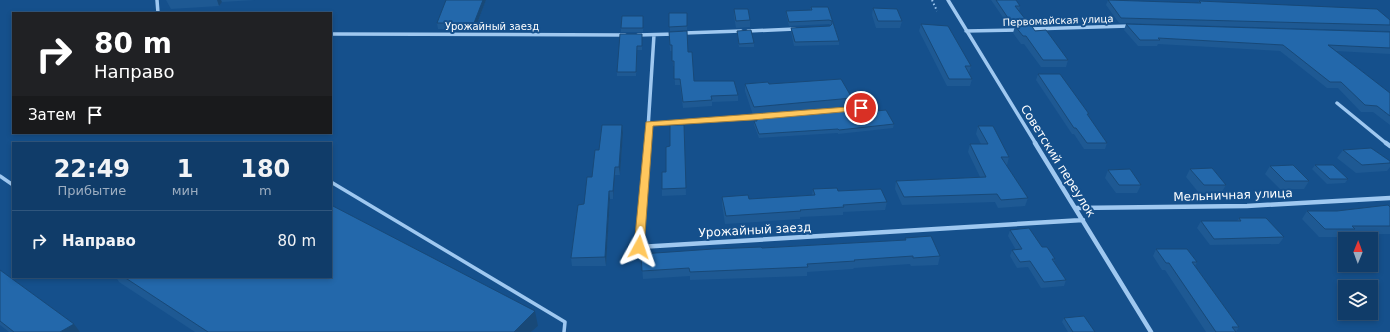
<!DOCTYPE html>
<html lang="ru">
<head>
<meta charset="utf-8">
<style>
  body { margin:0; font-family:"DejaVu Sans",sans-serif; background:#19436f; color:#f1f3f6; height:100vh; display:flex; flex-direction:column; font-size:15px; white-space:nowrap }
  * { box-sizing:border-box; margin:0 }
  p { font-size:13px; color:#9cadc0 }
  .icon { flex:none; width:22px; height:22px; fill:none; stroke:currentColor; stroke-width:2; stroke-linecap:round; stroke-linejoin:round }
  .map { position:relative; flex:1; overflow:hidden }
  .side { position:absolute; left:12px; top:142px; width:320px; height:136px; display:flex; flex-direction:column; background:#103c69; border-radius:0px; box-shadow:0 2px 6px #0003,0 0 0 1px #30567d }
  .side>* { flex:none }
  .banner { position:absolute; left:12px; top:12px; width:320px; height:122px; border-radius:0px; box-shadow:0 2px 6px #0003,0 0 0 1px #30567d; background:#202124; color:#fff; overflow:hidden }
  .needle { width:26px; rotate:1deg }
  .controls { position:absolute; left:1338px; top:232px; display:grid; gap:8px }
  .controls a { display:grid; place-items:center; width:40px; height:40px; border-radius:0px; background:#103c69; box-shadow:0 2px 6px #0003,0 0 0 1px #30567d; font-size:20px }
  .pin { position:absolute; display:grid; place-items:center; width:34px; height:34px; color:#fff; margin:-17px; border:2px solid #fff; border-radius:50%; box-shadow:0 1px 4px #0007 }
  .me { position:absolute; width:44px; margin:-22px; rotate:5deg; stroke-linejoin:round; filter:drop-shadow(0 0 3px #0008) }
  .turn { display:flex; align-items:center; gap:14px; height:84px; padding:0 16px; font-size:18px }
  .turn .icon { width:52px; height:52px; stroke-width:2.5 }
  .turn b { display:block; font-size:28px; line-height:34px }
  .then { display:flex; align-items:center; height:38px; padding:0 16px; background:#0003; gap:8px; font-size:15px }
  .eta { display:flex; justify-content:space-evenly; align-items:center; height:68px; text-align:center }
  .eta b { font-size:24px; font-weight:700; line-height:28px }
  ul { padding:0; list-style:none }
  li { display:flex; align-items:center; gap:12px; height:60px; padding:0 16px; border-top:1px solid #30567d }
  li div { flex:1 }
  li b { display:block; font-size:15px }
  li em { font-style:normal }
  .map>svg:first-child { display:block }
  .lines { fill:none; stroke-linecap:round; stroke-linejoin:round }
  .path { stroke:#9fc8f0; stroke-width:2; stroke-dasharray:1.5 2.5; stroke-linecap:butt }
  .lane { stroke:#9fc8f0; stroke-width:3.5 }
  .street-far1 { stroke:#9fc8f0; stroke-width:3.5 }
  .street { stroke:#9fc8f0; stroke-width:4.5 }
  .wall { fill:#1e5993 }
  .shaded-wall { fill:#184978 }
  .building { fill:#2368ab; stroke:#184978 }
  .route { fill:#ffc75d; stroke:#a6813c }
  .labels { text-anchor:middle; stroke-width:4; stroke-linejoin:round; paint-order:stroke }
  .far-street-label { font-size:10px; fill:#fff; stroke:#15508c }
  .street-label { font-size:12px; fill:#fff; stroke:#15508c }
</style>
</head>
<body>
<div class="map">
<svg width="1390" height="332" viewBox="0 0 1390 332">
  <rect width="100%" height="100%" fill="#15508c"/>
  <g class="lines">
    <path class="path" d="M932,0L937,11"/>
    <path class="lane" d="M0,176L13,185
      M331,182L565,322L564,332"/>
    <path class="street-far1" d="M157,0L158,13
      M948,0L1036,144
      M1030,29L1129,26
      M748,31L795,29
      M966,31L1019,30
      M684,33L741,31
      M331,34L625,35
      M638,35L675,34
      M1337,103L1387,144
      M851,109L876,107
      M649,124L761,117
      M647,144L654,35"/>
    <path class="street" d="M647,143L639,247L1083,220
      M1035,143L1151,332
      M1386,143L1390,146
      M1076,208L1247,206L1390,198"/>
  </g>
  <path class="wall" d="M166,0H255L222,2L219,6L171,9Z
    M486,0L475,29H438L437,23Z
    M991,0H1016L1020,6L1019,11L1026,20L1024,25L1035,31L1068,60L1066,67H1041L1024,44H1021L1013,33L1015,26H1009Z
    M1108,0L1198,3L1199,1L1390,20V31L1119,23L1106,5Z
    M811,7H828L839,41V45L794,46L791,32V28L830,26L831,25L829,24L789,26L786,14V11L810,10Z
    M873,8L902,21L900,28H876L872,15Z
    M734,9L750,20V27L736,28L734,16Z
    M669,13H687V30L670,31Z
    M643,16V32H621V28Z
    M921,24L971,66L969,73L972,79L970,86H947L919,31Z
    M1126,24L1390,32V54L1336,51L1390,93V125L1373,112H1361L1338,88H1327L1280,51L1158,44L1157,46H1138L1124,30Z
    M737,31L754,43V47H739L737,34Z
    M669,32L688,52L694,81L738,95V101L712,102V106L683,108L680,85H675L674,66H673L672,51H670Z
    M642,34V50H637L636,76H617V72Z
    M1038,74L1089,114L1088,117L1107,143L1105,149H1084L1074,134H1072L1036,80Z
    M745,84H769L852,98L850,106L753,115L745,91Z
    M857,113L894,124L893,128L838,134V133L759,138L754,125V121H756V117Z
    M622,125L623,133L620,175H615L613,199H610L606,266H572L571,258L584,204L599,150Z
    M684,125L686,195L662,196V172H666L670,146Z
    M978,126L1009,157L1007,165H1006L1028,198L1025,206L998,208L995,202L902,205L895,189L896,181L980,177L968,152L970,144H981L976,134Z
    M1343,150L1390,161V167L1387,171L1356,173L1337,158Z
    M1315,165L1348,179L1345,183L1327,184L1312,169Z
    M1270,166L1309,181L1304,189H1280L1265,174Z
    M1190,169L1226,185L1221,193H1199L1186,177Z
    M1108,170L1141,185L1137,193H1116L1105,178Z
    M813,189L838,191L887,202L885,210L843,212V215L800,217V219L725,224L722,204V197L749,199L812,195Z
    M1390,207V234H1350L1348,237H1319L1302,219L1307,211H1337Z
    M1239,218L1284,237L1279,244L1210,245L1197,228L1201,221H1237Z
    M1010,230L1042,247L1055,259L1054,262L1066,280L1064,286L1041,288L1028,267L1017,268L1010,256L1012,250H1016L1008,236Z
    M905,238L940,256L938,265L911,266L910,264L854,268L853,269L807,272V276L690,280V276L643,279L641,254L905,240Z
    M1156,249L1197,262L1195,266L1239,327L1236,332H1206L1165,270H1162L1153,256Z
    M0,270L80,332H9L0,325Z
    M116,277H331L538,326L531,332H195L119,282Z
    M1064,318L1095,332H1068L1062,322Z"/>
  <path class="shaded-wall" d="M217,0H221L222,2L219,6Z
    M483,0H486L475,29L474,23Z
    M622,125L623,133L620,175L619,167Z
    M615,167V175L613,199V191Z
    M609,191L610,199L606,266L605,257Z
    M535,311L538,326L531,332H514Z
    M74,324L80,332H60Z"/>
  <path class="building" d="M446,0H483L474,23H437Z
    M996,0H1016L1020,6H1015L1026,20L1010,21Z
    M1108,0L1201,3L1199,1L1377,9L1390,20V25L1121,18Z
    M811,7H828L839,41L795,42L791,28L830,26L832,24V21L829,20L789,22L786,11L812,10Z
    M873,8L897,9L902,21H878Z
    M734,9H748L750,20L736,21Z
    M669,13H687V26L669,27Z
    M622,16H643V28H621Z
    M921,24L948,26L971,66H965L972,79H949Z
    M1126,24L1390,32V48L1328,45L1390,93V116L1377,106L1365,105L1341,82H1330L1283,45L1158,38L1160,40H1140Z
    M1031,25L1035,31L1046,30L1068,60H1043L1026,36H1023L1015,26Z
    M751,30L754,43L739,44L737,31Z
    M687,31L688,52H692L694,81H734L738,95L711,96L712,100L683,102L680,79H674V61H672V45H670L669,32Z
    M620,34H642V46H637L636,72H617Z
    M1038,74H1060L1089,114H1087L1107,143H1087L1076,128H1074Z
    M841,79L852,98L754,107L745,84L768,82L769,84Z
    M854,108L857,113L886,110L894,124L839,130L838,129L759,134L754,121H757L756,117Z
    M602,125H622L619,167H615L613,191H609L605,257L571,258L578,205L584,204L587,177H592L595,150H599Z
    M670,125H684L686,188L662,189V172H666V147L670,146Z
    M978,126H993L1009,157H1001L1028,198L1001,200L997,194L904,197L896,181L986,177L970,144H988Z
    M1371,148L1390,161V163L1362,165L1343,150Z
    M1293,165L1309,181H1285L1270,166Z
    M1315,165H1333L1348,179H1330Z
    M1212,168L1226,185H1204L1190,169Z
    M1130,169L1141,185H1119L1108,170Z
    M837,188L838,191L881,189L887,202L843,205L844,207L800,210L801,211L726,216L722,197L748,195L749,199L815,195L813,189Z
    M331,205L535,311L514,332H208L124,277H331Z
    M1388,205L1390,207V226H1352L1355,229H1325L1307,211H1337Z
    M1239,218H1266L1284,237L1214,239L1201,221H1241Z
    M1029,228L1042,247H1047L1055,259H1052L1066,280L1044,282L1030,261L1020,262L1012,250L1022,249L1010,230Z
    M931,236L940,256L913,258V256L854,260L855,261L807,264L808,267L690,272L689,268L642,271L641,254L713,249L761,247L762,248L906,240L905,238Z
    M1156,249H1187L1197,262H1192L1239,327H1232L1236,332H1216L1169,263H1166Z
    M0,270L74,324L60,332H14L0,321Z
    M1084,316L1095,332H1073L1064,318Z"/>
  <path class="route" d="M861,106L864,107L865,108L864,110L752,120L653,126L644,247L643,249H635L634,247L646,122Z"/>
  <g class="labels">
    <g class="far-street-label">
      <text transform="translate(1058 20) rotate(-2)" y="4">Первомайская улица</text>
      <text x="492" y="30">Урожайный заезд</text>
    </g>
    <g class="street-label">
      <text transform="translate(1058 161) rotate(58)" y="4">Советский переулок</text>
      <text transform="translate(1233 195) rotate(-2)" y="4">Мельничная улица</text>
      <text transform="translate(755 230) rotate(-3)" y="4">Урожайный заезд</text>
    </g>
  </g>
</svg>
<div class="controls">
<a><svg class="needle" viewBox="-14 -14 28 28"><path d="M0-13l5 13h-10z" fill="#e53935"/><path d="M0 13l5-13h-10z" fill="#9cadc0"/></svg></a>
<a><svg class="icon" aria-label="layers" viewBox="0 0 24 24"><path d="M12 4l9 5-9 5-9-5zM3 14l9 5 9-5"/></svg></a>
</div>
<div class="pin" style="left:861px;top:108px;background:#d93025"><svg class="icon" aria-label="arrive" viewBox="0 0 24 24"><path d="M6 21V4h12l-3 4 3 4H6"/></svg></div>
<svg class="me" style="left:639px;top:247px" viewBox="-20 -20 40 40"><path d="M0-17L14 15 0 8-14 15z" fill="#ffc75d" stroke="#fff" stroke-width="4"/></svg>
<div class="banner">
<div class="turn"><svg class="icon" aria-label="right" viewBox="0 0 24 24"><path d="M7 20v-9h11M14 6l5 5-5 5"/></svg><div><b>80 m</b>Направо</div></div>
<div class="then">Затем<svg class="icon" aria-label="arrive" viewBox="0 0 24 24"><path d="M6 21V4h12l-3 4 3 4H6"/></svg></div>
</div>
<section class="side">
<div class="eta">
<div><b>22:49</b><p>Прибытие</p></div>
<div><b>1</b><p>мин</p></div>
<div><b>180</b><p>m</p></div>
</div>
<ul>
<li><svg class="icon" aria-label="right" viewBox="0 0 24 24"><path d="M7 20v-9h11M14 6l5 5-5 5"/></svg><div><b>Направо</b></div><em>80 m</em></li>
</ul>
</section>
</div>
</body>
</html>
